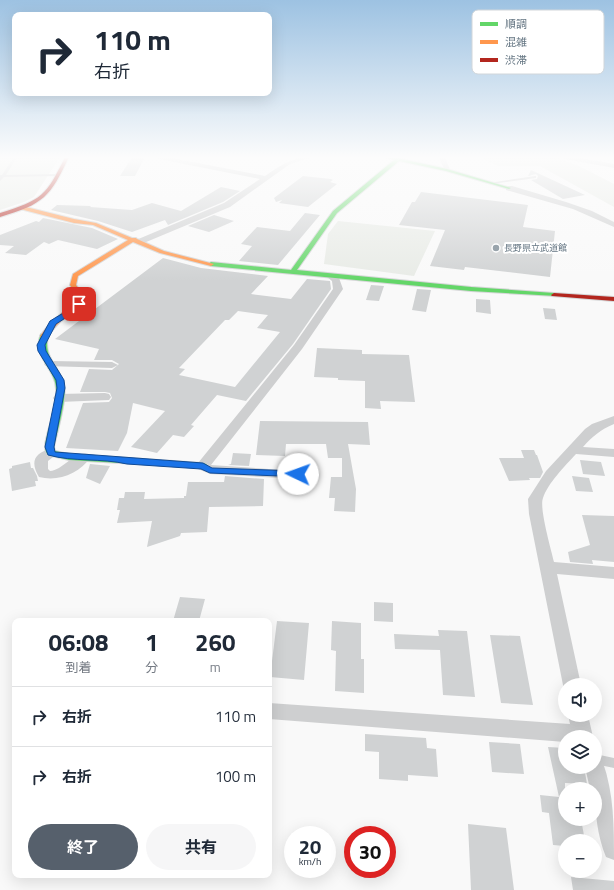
<!DOCTYPE html>
<html lang="ja">
<head>
<meta charset="utf-8">
<style>
  body { margin:0; font-family:"Titillium Web","Noto Sans JP",sans-serif; background:#f6f6f7; color:#1f2937; height:100vh; display:flex; flex-direction:column; font-size:15px; white-space:nowrap }
  * { box-sizing:border-box; margin:0 }
  p { font-size:13px; color:#747a83 }
  .icon { flex:none; width:22px; height:22px; fill:none; stroke:currentColor; stroke-width:2; stroke-linecap:round; stroke-linejoin:round }
  .map { position:relative; flex:1; overflow:hidden }
  .sheet { position:absolute; left:12px; top:618px; width:260px; height:260px; display:flex; flex-direction:column; background:#fff; border-radius:8px; box-shadow:0 4px 16px #0002 }
  .sheet>* { flex:none }
  .hud { position:absolute; left:12px; top:12px; width:260px; height:84px; border-radius:8px; box-shadow:0 4px 16px #0002; background:#fff; color:#1f2937; overflow:hidden }
  .buttons { position:absolute; left:558px; top:678px; display:grid; gap:8px }
  .buttons a { display:grid; place-items:center; width:44px; height:44px; border-radius:50%; background:#fff; box-shadow:0 4px 16px #0002; font-size:20px }
  .speed { position:absolute; left:284px; top:826px; display:flex; gap:8px; font-size:20px; font-weight:700; text-align:center }
  .speed>* { display:grid; place-content:center; width:52px; height:52px; border-radius:50%; background:#fff; box-shadow:0 4px 16px #0002; line-height:1 }
  .speed small { font-size:10px; font-weight:400 }
  .speed .limit { border:6px solid #d22; background:#fff; color:#111 }
  .pin { position:absolute; display:grid; place-items:center; width:34px; height:34px; color:#fff; margin:-17px; border-radius:8px; box-shadow:0 2px 6px #0006 }
  .me { position:absolute; width:44px; margin:-22px; rotate:273deg; stroke-linejoin:round; filter:drop-shadow(0 0 3px #0008) }
  .turn { display:flex; align-items:center; gap:14px; height:84px; padding:0 16px; font-size:18px }
  .turn .icon { width:52px; height:52px; stroke-width:2.5 }
  .turn b { display:block; font-size:28px; line-height:34px }
  .eta { display:flex; justify-content:space-evenly; align-items:center; height:68px; text-align:center }
  .eta b { font-size:24px; font-weight:700; line-height:28px }
  .action { display:flex; gap:8px; margin-top:auto; padding:8px 16px }
  .action a { flex:1; height:46px; border-radius:24px; background:#56606c; color:#fff; font-size:16px; font-weight:700; line-height:46px; text-align:center }
  .action a+a { background:#f6f6f7; color:#1f2937 }
  ul { padding:0; list-style:none }
  li { display:flex; align-items:center; gap:12px; height:60px; padding:0 16px; border-top:1px solid #e0e1e3 }
  li div { flex:1 }
  li b { display:block; font-size:15px }
  li em { font-style:normal }
  .map>svg:first-child { display:block }
  .green { fill:#e8ebe6 }
  .building { fill:#d0d2d3; fill-rule:evenodd }
  .lines { fill:none; stroke-linecap:round; stroke-linejoin:round }
  .fast-casing { stroke:#d5d6d7; stroke-width:2 }
  .slow-casing { stroke:#d5d6d7; stroke-width:2 }
  .jam-casing { stroke:#d5d6d7; stroke-width:2 }
  .lane { fill:#cecfd0; fill-rule:evenodd }
  .street { fill:#cecfd0; fill-rule:evenodd }
  .fast { fill:#63d668; fill-rule:evenodd }
  .slow { fill:#ff974d; fill-rule:evenodd }
  .jam { fill:#b3261e; fill-rule:evenodd }
  .route { fill:#1a73e8; stroke:#114b97 }
  .poi-dot { fill:#99a4ac; stroke:#fff; stroke-width:1.5 }
  .labels { text-anchor:middle; stroke-width:4; stroke-linejoin:round; paint-order:stroke }
  .far-poi-label { font-size:9px; fill:#657683; stroke:#fff; text-anchor:start }
  .key { fill:#fff; stroke:#d1d6da; stroke-width:1 }
  .key-label { font-size:11px; fill:#657683 }
</style>
</head>
<body>
<div class="map">
<svg width="614" height="890" viewBox="0 0 614 890">
  <rect width="100%" height="100%" fill="#f9f9f9"/>
  <path class="green" d="M0,157H60L34,197L24,202L0,210Z
    M479,157H555L581,167L614,184V207L540,166H498Z
    M338,221L435,231L414,276L324,264L328,234Z"/>
  <path class="building" d="M132,157H145L135,176H120Z
    M531,170L585,195L563,199L531,180L537,179L538,176L536,174L528,176Z
    M303,176L331,179L333,180L330,182L337,184L308,207L279,203L282,200L276,202L274,198Z
    M221,187L240,191L223,202L168,225L165,220L132,232L98,221L51,210L57,205L91,206L90,207L132,210L152,203L181,211Z
    M421,192L528,205L523,227L555,231L550,277L465,267L464,270L430,266L445,230L399,225L412,202H415Z
    M305,213L320,215L278,265L239,261L252,246L241,244L257,227L290,231Z
    M214,215L234,221L209,232L188,226Z
    M43,218L92,228L118,239L97,249L58,240L49,244L44,242L26,255L5,253L14,246L0,245V235L36,221L39,222Z
    M163,258L201,268L268,276L251,294L291,299L307,279L330,281L331,289L293,344L246,401L217,395L191,425L194,426L184,437L173,435L157,453L131,447L165,411L133,403L127,433L118,451L66,448L83,403L109,402L112,398L110,393L105,392H80L89,369L112,370L119,364L112,360H94L99,349L55,339ZM238,311L268,315L257,328L280,332L235,387L179,375L185,369L179,368L225,320H229Z
    M371,285L384,286L379,301L366,300Z
    M417,289L431,290L426,312L412,310Z
    M476,299L490,300L491,314L476,312Z
    M543,308L555,309L557,320L545,319Z
    M317,348L362,350V354L409,355L415,402L380,401L381,409L365,408V381L338,380V378L314,377Z
    M260,421L368,422L370,445L348,444L356,489L355,512L334,511L335,498H329L331,477H342V458H328L326,444H286L285,456L256,455Z
    M521,450H534L536,455H537L543,472L540,478H529L530,480L509,481L499,458H524Z
    M233,453L251,454L249,466L228,465L231,464Z
    M580,460L601,462L605,476L583,474Z
    M30,462L31,468H33L37,476L38,481H35L36,486L12,491L9,469L12,468V466Z
    M90,464L110,466L100,484L86,478Z
    M225,476L264,479L263,506L209,507L207,532L181,533L180,536L147,547L152,521L117,523L120,510H117L119,498H124L125,492H145L144,499L184,498V496H186L188,482H224Z
    M572,476L589,478L593,492L576,491Z
    M582,515L614,516V562L592,560L593,564L570,562L568,552L590,545Z
    M180,597L205,599L199,621H173Z
    M374,602L393,603V622L374,621Z
    M277,621L309,623L304,680L270,677Z
    M332,621L361,623V659H364V693L335,691L336,651L331,650Z
    M438,630L467,631L475,697L443,695L440,650L395,649L394,634L439,636Z
    M490,635L520,636L533,705L501,703Z
    M365,734L426,738L427,748L436,749L438,777L408,775V781L379,779V752L365,751Z
    M489,742L520,744L524,774L492,772Z
    M548,747L565,748V767H584L587,784L565,783V819H581L585,841H565V846L553,845L549,813L542,812L540,795L559,797Z
    M468,824L506,828L514,890H471Z
    M571,877L614,881V890H573Z"/>
  <g class="lines">
    <g class="fast-casing">
      <path id="fast" d="M385,157L398,158L447,169L511,188L509,189L446,171L399,161L337,213L297,270L471,287L554,293L557,295L556,296L471,291L211,266L208,264L211,262L291,270L333,211L394,160Z
        M41,334H44L48,336C43,359 60,366 64,385C67,400 57,432 54,447L55,451L69,454L203,463L206,464L208,466L206,468L69,460L48,455C46,453 45,449 45,446C45,442 47,436 48,431C52,418 57,403 56,389C56,369 31,356 41,334Z"/>
    </g>
    <g class="slow-casing">
      <path id="slow" d="M22,206L74,219L96,223L132,238H136L137,239L164,251L214,264L211,266L160,253L133,242L78,276L76,285L86,299C74,314 58,319 47,338H41L40,336L50,323L79,299L70,285L73,274L128,240L93,225L74,223L20,209V207Z"/>
    </g>
    <g class="jam-casing">
      <path id="jam" d="M65,157H69C50,197 44,204 0,217V213C42,200 46,196 65,157Z
        M554,293L614,297V301L552,296L551,295Z"/>
    </g>
    <path class="lane" d="M14,157H17L6,175L57,174L59,175L57,176L4,177L0,181V175H2Z
      M535,176H536V178L491,184L489,183Z
      M595,754L614,758V768L595,764Z"/>
    <path class="street" d="M156,157H167L265,176C280,166 295,155 313,157L290,164L230,207L139,245L135,242L136,240L224,203L260,179L159,159Z
      M386,157H393L390,159Z
      M439,157H445L450,170L449,171H445Z
      M562,157H574L614,164V168L565,159Z
      M506,186H512L566,202L592,211L614,222V227L573,209L506,190Z
      M331,273L339,278L343,289L302,349L211,465L298,471L303,472L305,475L303,478L298,479L210,474L198,469L196,466L198,463L294,345L333,289L332,281L326,276Z
      M50,361L112,362L118,365L112,368L46,366L44,364Z
      M105,393L109,394L111,397L109,400L59,402L55,401L53,398L55,395L59,394Z
      M614,416V424C600,430 593,436 583,447L614,449V457L576,454C565,466 548,483 543,498C539,508 551,549 554,562L614,567V579L557,574L581,685H565V690L563,685L529,514L528,499L546,471L585,429L592,424Z
      M51,449L56,450L58,453L48,461V469L50,471C64,470 74,450 89,454L91,457C79,474 58,482 39,477C30,462 34,453 51,449Z
      M269,703L570,724L568,715H588L593,737H565V742L269,719Z
      M595,757L602,760C614,792 614,826 614,860L606,857C597,835 595,812 595,789H590L585,767H595Z"/>
    <use href="#fast" class="fast"/>
    <use href="#slow" class="slow"/>
    <use href="#jam" class="jam"/>
  </g>
  <linearGradient id="sky" x2="0" y2="1"><stop stop-color="#9dc2e2"/><stop offset="0.56" stop-color="#fcfcfc"/><stop offset="1" stop-color="#fcfcfc" stop-opacity="0"/></linearGradient>
  <rect width="614" height="281" fill="url(#sky)"/>
  <path class="route" d="M77,302L83,304L70,315L56,324L45,345L46,351L64,380L65,388L54,447L55,452L203,463L212,468L298,471L301,472L303,474L301,477L210,473L201,469L127,464C101,458 73,462 48,455L45,447L57,388L56,380L38,351L37,345L50,321L65,312Z"/>
  <circle class="poi-dot" cx="496" cy="248" r="4"/>
  <g class="labels">
    <g class="far-poi-label">
      <text x="504" y="251">長野県立武道館</text>
    </g>
  </g>
  <rect x="472" y="10" width="132" height="64" rx="6" class="key"/>
  <rect x="480" y="22" width="18" height="4" fill="#63d668"/>
  <rect x="480" y="40" width="18" height="4" fill="#ff974d"/>
  <rect x="480" y="58" width="18" height="4" fill="#b3261e"/>
  <g class="key-label">
    <text x="505" y="28">順調</text>
    <text x="505" y="46">混雑</text>
    <text x="505" y="64">渋滞</text>
  </g>
</svg>
<div class="buttons">
<a><svg class="icon" aria-label="sound" viewBox="0 0 24 24"><path d="M4 9h4l5-4v14l-5-4H4zM17 9q2 3 0 6"/></svg></a>
<a><svg class="icon" aria-label="layers" viewBox="0 0 24 24"><path d="M12 4l9 5-9 5-9-5zM3 14l9 5 9-5"/></svg></a>
<a>+</a>
<a>−</a>
</div>
<div class="speed"><div>20<small>km/h</small></div><div class="limit">30</div></div>
<div class="pin" style="left:79px;top:304px;background:#d93025"><svg class="icon" aria-label="arrive" viewBox="0 0 24 24"><path d="M6 21V4h12l-3 4 3 4H6"/></svg></div>
<svg class="me" style="left:298px;top:474px" viewBox="-20 -20 40 40"><circle r="19" fill="#fff"/><path d="M0-13L10 11 0 6-10 11z" fill="#1a73e8"/></svg>
<div class="hud">
<div class="turn"><svg class="icon" aria-label="right" viewBox="0 0 24 24"><path d="M7 20v-9h11M14 6l5 5-5 5"/></svg><div><b>110 m</b>右折</div></div>
</div>
<section class="sheet">
<div class="eta">
<div><b>06:08</b><p>到着</p></div>
<div><b>1</b><p>分</p></div>
<div><b>260</b><p>m</p></div>
</div>
<ul>
<li><svg class="icon" aria-label="right" viewBox="0 0 24 24"><path d="M7 20v-9h11M14 6l5 5-5 5"/></svg><div><b>右折</b></div><em>110 m</em></li>
<li><svg class="icon" aria-label="right" viewBox="0 0 24 24"><path d="M7 20v-9h11M14 6l5 5-5 5"/></svg><div><b>右折</b></div><em>100 m</em></li>
</ul>
<div class="action"><a>終了</a><a>共有</a></div>
</section>
</div>
</body>
</html>
